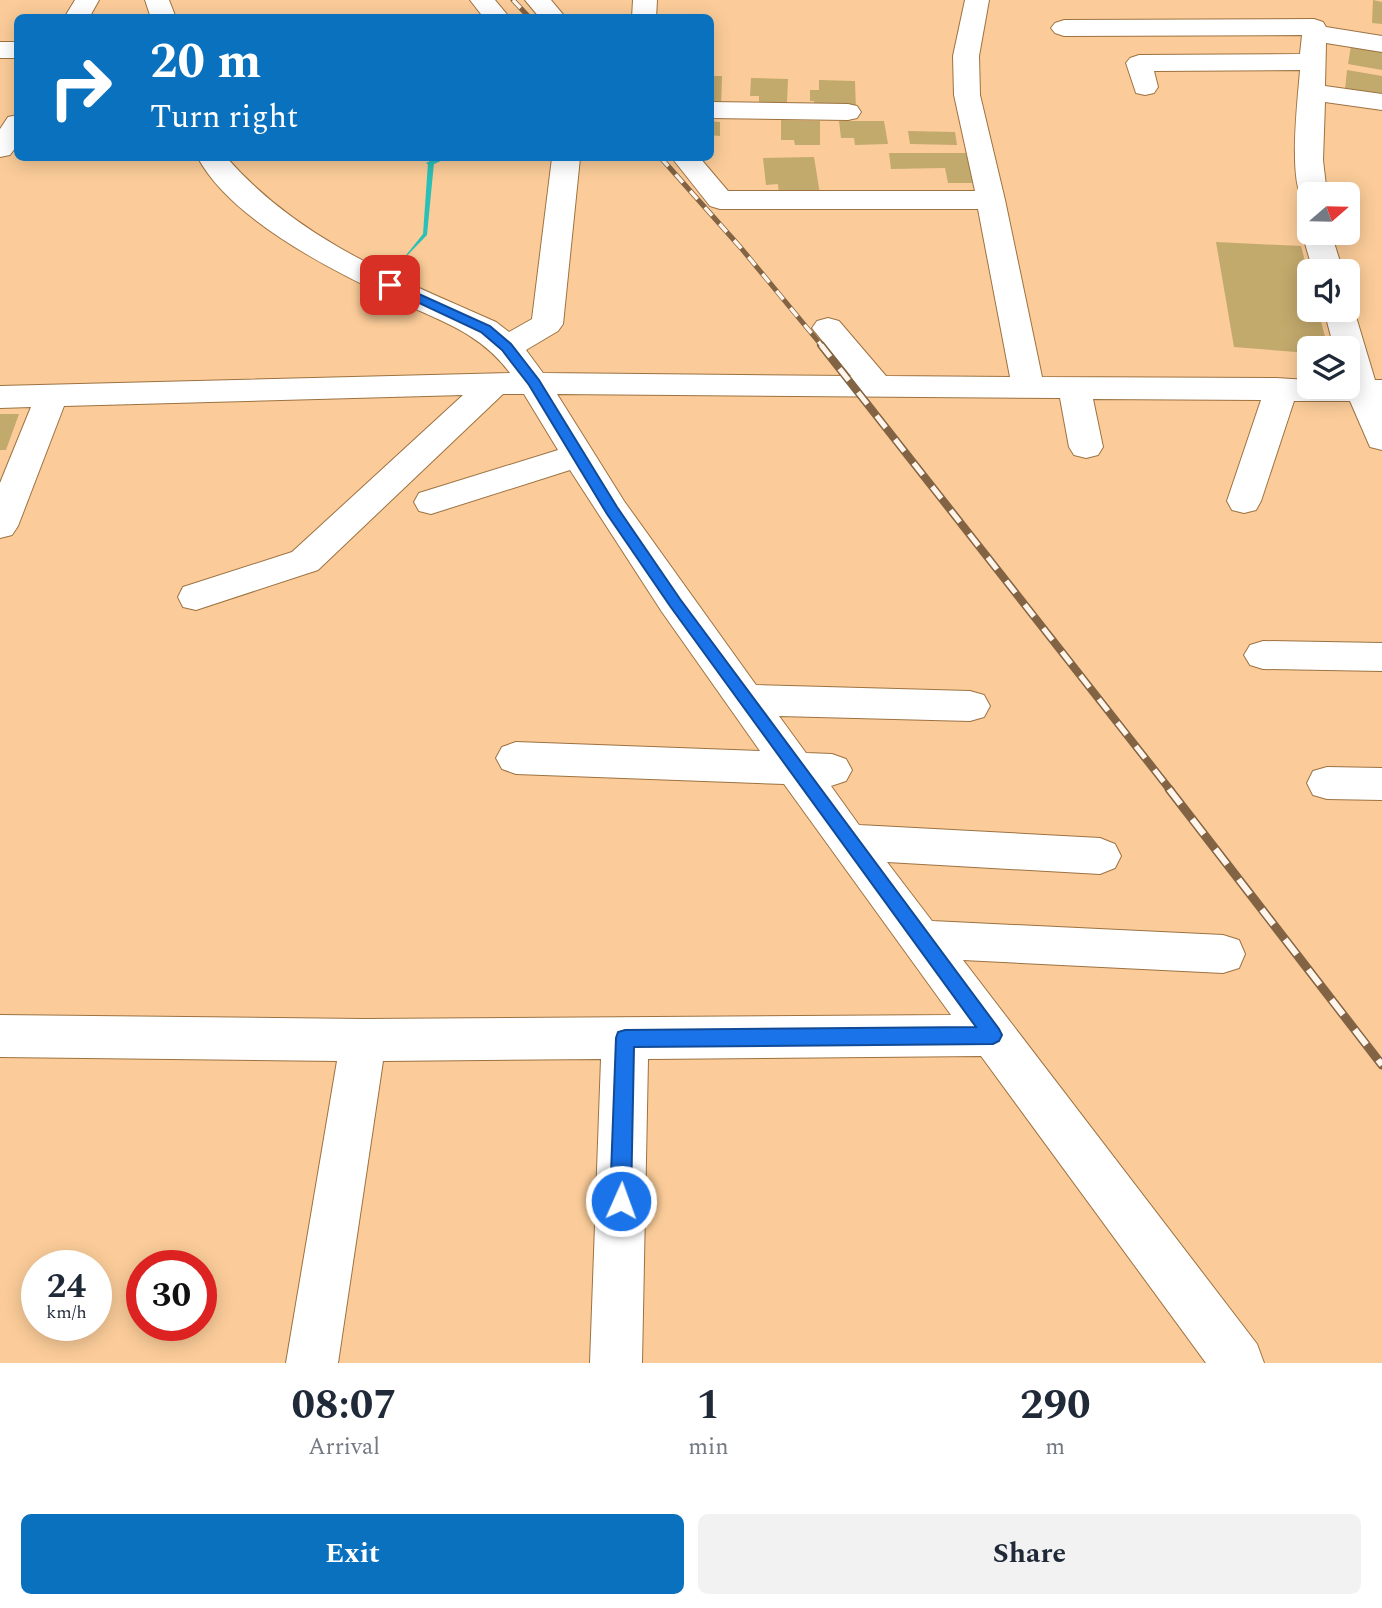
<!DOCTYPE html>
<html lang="en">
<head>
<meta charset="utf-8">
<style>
  body { margin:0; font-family:Spectral,serif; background:#f2f2f3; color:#1f2937; height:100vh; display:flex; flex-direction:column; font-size:26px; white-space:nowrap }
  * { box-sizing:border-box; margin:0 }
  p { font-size:23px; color:#747a83 }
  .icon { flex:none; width:38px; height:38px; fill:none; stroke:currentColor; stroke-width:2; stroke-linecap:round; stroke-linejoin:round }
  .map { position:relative; height:1363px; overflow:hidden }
  .panel { display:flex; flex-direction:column; background:#fff; flex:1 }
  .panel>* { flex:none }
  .banner { position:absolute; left:14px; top:14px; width:700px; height:147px; border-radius:10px; box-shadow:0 4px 18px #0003; background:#0971bd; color:#fff; overflow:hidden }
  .needle { width:46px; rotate:70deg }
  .tools { position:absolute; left:1297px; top:182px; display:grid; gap:14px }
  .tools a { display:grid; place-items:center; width:63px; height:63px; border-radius:10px; background:#fff; box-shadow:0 4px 18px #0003; font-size:35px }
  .speed { position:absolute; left:21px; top:1250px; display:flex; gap:14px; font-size:35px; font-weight:700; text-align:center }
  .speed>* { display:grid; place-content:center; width:91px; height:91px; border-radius:50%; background:#fff; box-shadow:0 4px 18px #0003; line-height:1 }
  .speed small { font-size:18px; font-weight:400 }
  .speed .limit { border:10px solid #d22; background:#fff; color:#111 }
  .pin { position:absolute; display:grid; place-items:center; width:60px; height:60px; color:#fff; margin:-30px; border-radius:14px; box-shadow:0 4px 10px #0006 }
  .me { position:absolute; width:77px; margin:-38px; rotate:2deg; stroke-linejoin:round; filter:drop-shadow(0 0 5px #0008) }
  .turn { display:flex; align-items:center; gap:24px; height:147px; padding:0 21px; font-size:32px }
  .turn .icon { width:91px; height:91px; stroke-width:2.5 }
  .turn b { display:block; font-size:49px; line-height:60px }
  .eta { display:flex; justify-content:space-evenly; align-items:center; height:119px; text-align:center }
  .eta b { font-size:42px; font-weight:700; line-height:49px }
  .button { display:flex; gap:14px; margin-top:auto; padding:14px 21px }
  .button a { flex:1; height:80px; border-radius:10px; background:#0971bd; color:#fff; font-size:28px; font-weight:700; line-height:80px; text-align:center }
  .button a+a { background:#f2f2f3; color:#1f2937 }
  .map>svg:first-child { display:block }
  .water { fill:#2bc0b7 }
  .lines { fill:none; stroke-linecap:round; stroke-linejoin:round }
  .stream { fill:#2bc0b7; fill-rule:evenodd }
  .building { fill:#c2a96c }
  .minor-casing { stroke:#9d7241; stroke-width:2 }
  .minor { fill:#fff; fill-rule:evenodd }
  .rail-far2-casing { stroke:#826344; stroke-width:5 }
  .rail-far1-casing { stroke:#826344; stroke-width:8 }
  .rail-casing { stroke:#826344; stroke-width:9 }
  .rail-far2 { stroke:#fff5eb; stroke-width:3.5; stroke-dasharray:11; stroke-linecap:butt }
  .rail-far1 { stroke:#fff5eb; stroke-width:5; stroke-dasharray:15; stroke-linecap:butt }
  .rail { stroke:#fff5eb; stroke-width:6; stroke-dasharray:19; stroke-linecap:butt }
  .route { fill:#1a73e8; stroke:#114b97; stroke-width:2 }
</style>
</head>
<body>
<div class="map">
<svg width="1382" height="1363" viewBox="0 0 1382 1363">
  <rect width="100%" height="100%" fill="#fbcc99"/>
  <path class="water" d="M428,163H434L427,235L399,264L423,234Z"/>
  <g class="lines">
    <path class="stream" d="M436,158H447L430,166L426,163Z"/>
  </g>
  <path class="building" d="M1373,0L1382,2V24L1372,23Z
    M1351,46L1382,51V70L1348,64Z
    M1347,70L1382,76V96L1345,90Z
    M710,76H722L721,104H710Z
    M751,78L788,79L787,103L759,102V96H750Z
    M819,80L855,81L856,110L815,109L814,101H810V90H819Z
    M781,120L820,121V145H795L794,140H781Z
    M710,121L720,122V136L710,135Z
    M839,121H884L888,144L855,145L854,138H841Z
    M908,131L955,132L957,145L910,144Z
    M889,153H966L973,183H948L945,168L891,169Z
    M814,157L820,194L779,195L778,184L766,185L763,158Z
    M1216,242L1301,246L1309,276V310H1318L1328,348H1309V353L1234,347Z
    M0,414H19L6,450H0Z"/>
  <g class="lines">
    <g class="minor-casing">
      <path id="minor" d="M75,0H99L89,18H64Z
        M145,0H169L176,18H151Z
        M470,0H495L510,18H484Z
        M525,0H551L566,18H540Z
        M633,0H657L656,18H632Z
        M965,0H989L979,56L980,95L1005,200L1042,377L1276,378L1309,380V387H1348V348H1334L1324,310H1348V303L1354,310L1375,380H1382V450L1370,447L1350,401H1294L1261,501L1256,510L1244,513L1232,510L1227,501L1261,400L1093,399L1103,447L1098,455L1086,458L1074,455L1069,447L1060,398L557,394L624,501L756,685L970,691L984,695L990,706L984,717L970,721L779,716L806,753L832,754L846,759L852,770L846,781L831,786L859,825L1100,838L1115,844L1121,856L1115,868L1100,874L887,862L932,921L1223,935L1239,940L1245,954L1239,968L1223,973L963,960L1257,1344L1264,1363H1206L981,1056L648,1059L642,1363H590L601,1059L383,1061L338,1363H286L337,1061L0,1057V1015L363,1019L951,1015L784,784L516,774L502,769L496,758L502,747L516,742L760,751L662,612L570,470L431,514L419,511L414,502L419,493L558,450L524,394H503L318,570L196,610L183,607L178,597L183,587L292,552L463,395L64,406L18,526L12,535L0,538V483L31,407L0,408V386L510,373C480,333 443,322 400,302C336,273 232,221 198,158H227C300,241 397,278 496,322L509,332L532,319L552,158H580L563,324L558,331L526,350L543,373L851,376L812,328L817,321L828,318L839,321L886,376L1010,377L978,209H720L710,206L672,158H700L728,191H975L954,95L953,56Z
        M1314,19L1323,22L1326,27L1382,36V52L1326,43L1325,86L1382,94V110L1325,102L1323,160L1327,194H1309V202L1303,200C1288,179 1298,98 1300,70L1154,71L1158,87L1154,93L1145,95L1136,93L1126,63L1130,58L1139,55L1300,54L1302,35L1064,36L1055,33L1051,28L1055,23L1064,20Z
        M0,42H18V58H0Z
        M710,102L848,104L857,106L861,112L857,118L848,120L710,118Z
        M18,115V144L10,155L0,157V129L8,117Z
        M1309,226V233H1331L1343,271H1313L1302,233Z
        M1263,641L1382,643V671L1263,669L1250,665L1244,655L1250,645Z
        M1327,767L1382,768V800L1327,799L1313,795L1307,783L1313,771Z"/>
    </g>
    <use href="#minor" class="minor"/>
    <g class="rail-far2-casing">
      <path id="rail-far2" d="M513,0L530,18
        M661,158L741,248L822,346"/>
    </g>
    <g class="rail-far1-casing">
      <path id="rail-far1" d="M821,345L1171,791"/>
    </g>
    <g class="rail-casing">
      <path id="rail" d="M1169,789L1382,1065"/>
    </g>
    <use href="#rail-far2" class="rail-far2"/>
    <use href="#rail-far1" class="rail-far1"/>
    <use href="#rail" class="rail"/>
  </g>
  <path class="route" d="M390,281L490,326L511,344L539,380L617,507L680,599L999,1029L1002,1035L999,1041L993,1044L634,1047L631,1201L628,1208L621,1211L613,1208L610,1201L616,1038L618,1032L625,1030L976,1027L670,606L607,514L529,385L502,350L481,332L385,287L383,285Z"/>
</svg>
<div class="tools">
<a><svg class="needle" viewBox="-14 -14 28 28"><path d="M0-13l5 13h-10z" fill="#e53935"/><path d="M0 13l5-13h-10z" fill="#747a83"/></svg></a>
<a><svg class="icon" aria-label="sound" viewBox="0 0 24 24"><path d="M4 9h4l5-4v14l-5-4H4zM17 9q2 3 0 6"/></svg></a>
<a><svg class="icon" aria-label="layers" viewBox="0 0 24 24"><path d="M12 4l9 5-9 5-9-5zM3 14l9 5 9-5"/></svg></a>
</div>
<div class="speed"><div>24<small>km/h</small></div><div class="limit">30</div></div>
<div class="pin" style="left:390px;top:285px;background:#d93025"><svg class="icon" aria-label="arrive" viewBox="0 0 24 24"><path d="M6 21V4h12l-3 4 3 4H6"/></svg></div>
<svg class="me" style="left:621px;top:1201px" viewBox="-20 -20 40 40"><circle r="17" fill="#1a73e8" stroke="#fff" stroke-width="3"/><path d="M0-11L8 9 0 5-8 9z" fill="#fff"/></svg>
<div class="banner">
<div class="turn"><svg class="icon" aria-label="right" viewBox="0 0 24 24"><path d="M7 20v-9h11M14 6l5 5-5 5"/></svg><div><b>20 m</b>Turn right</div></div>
</div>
</div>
<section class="panel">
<div class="eta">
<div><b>08:07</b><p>Arrival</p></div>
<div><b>1</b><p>min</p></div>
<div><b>290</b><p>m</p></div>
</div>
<div class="button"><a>Exit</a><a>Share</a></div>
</section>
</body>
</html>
